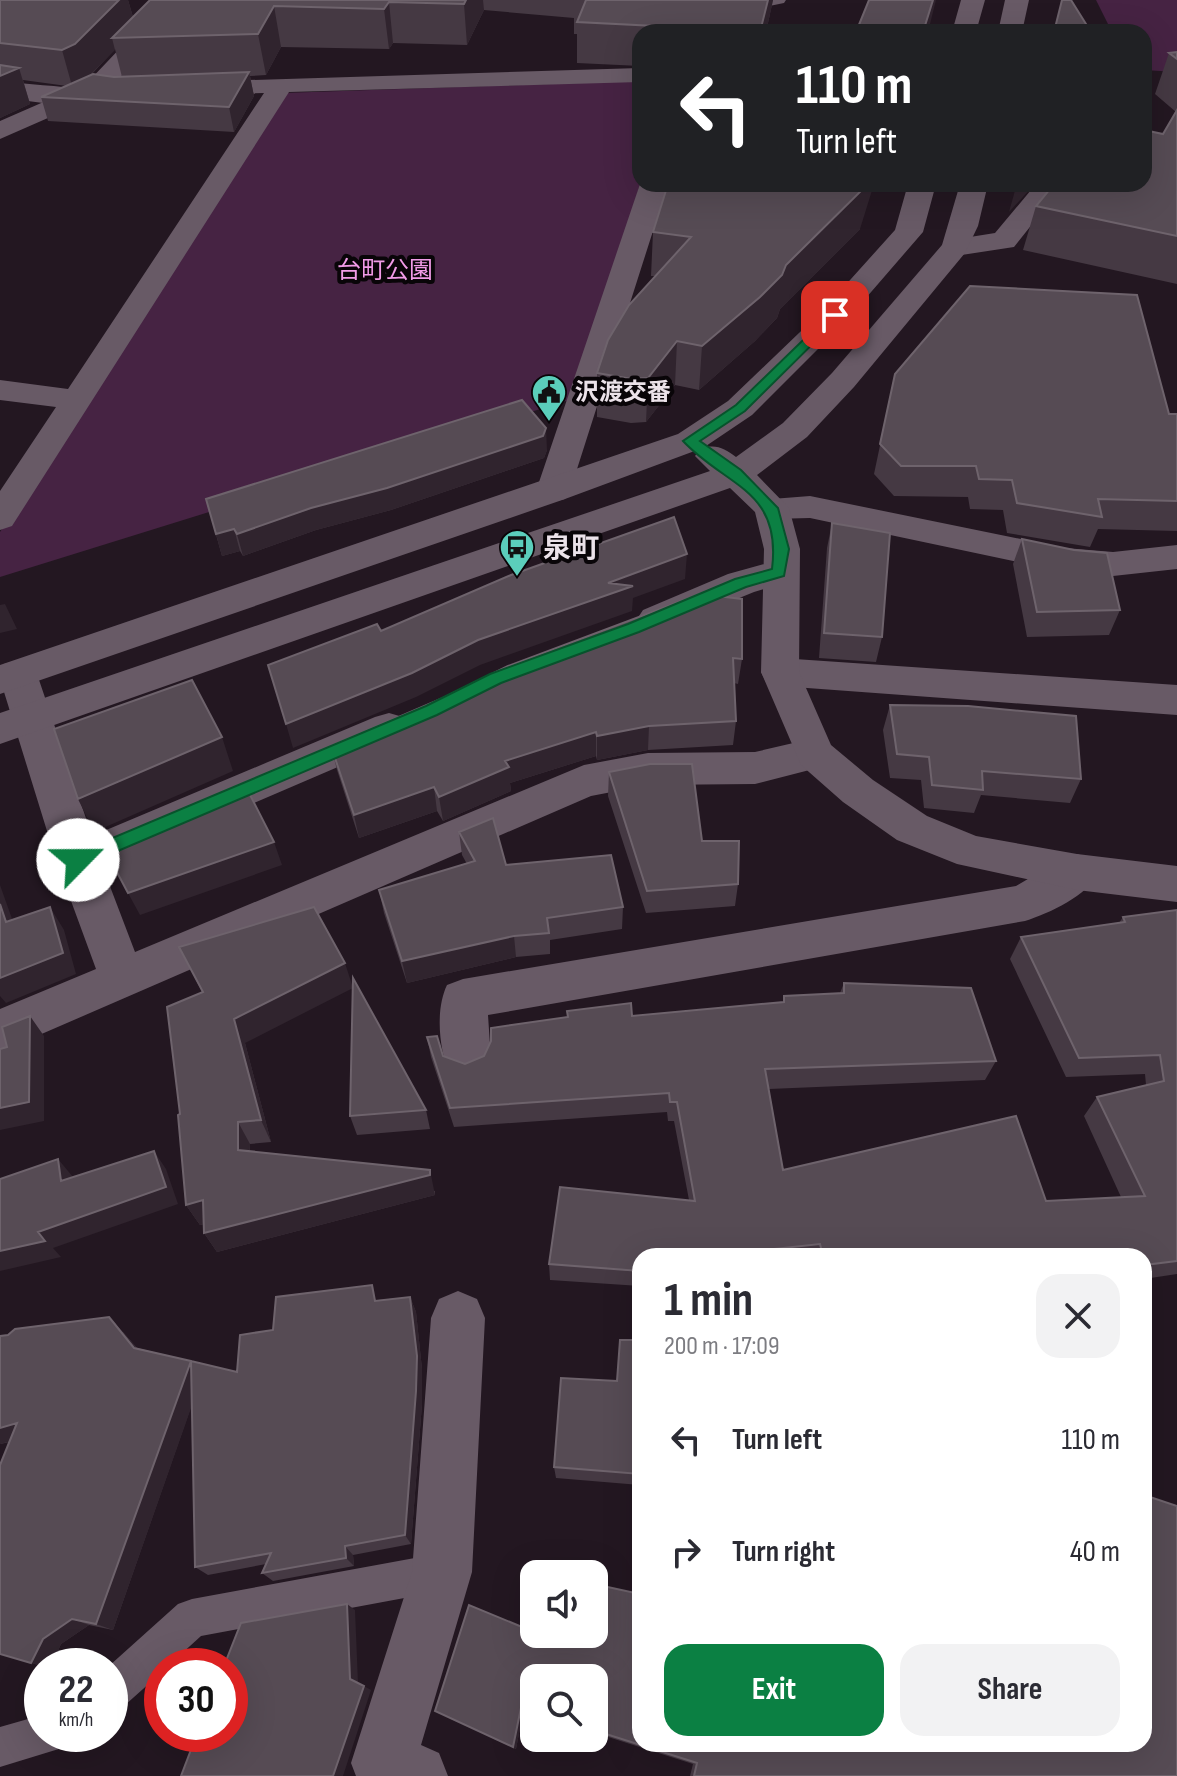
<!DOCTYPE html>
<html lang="en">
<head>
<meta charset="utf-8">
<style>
  body { margin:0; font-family:"Sofia Sans Condensed","Noto Sans JP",sans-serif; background:#f2f2f3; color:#2b2b33; height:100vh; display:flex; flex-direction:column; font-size:30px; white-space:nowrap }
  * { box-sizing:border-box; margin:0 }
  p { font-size:26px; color:#7c7c81 }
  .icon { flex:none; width:44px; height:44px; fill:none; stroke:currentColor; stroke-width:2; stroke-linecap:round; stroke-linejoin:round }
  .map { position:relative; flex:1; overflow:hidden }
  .side { position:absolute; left:632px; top:1248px; width:520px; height:504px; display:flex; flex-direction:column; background:#fff; border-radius:24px; box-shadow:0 8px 32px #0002 }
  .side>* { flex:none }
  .top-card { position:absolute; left:632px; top:24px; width:520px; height:168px; border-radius:24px; box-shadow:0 8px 32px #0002; background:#202124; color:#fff; overflow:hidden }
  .controls { position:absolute; left:520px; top:1560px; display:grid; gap:16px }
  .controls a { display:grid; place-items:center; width:88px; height:88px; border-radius:16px; background:#fff; box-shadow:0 8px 32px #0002; font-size:40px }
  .speed { position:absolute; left:24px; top:1648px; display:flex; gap:16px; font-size:40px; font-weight:700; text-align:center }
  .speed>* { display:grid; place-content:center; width:104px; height:104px; border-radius:50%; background:#fff; box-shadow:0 8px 32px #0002; line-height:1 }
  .speed small { font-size:20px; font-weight:400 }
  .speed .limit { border:12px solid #d22; background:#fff; color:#111 }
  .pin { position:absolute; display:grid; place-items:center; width:68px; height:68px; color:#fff; margin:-34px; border-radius:16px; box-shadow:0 4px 12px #0006 }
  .me { position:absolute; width:88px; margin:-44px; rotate:67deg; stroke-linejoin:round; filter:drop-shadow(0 0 6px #0008) }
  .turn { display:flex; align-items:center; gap:28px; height:168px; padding:0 32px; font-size:36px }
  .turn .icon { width:104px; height:104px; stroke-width:2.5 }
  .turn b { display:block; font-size:56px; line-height:68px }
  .round { display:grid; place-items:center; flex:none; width:84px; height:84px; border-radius:24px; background:#f2f2f3 }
  .overview { display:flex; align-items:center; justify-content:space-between; height:136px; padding:0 32px }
  h1 { font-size:48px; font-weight:700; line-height:60px }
  .cta { display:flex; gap:16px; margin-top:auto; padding:16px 32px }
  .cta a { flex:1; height:92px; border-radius:24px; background:#0b8043; color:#fff; font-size:32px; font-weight:700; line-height:92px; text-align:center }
  .cta a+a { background:#f2f2f3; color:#2b2b33 }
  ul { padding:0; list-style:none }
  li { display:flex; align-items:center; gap:24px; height:112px; padding:0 32px }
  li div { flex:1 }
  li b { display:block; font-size:30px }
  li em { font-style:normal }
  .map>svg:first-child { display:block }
  .green { fill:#462343 }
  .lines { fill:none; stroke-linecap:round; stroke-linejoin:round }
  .lane { fill:#685a66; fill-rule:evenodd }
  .street { fill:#685a66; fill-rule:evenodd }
  .secondary { fill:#685a66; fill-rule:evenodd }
  .wall { fill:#453943; fill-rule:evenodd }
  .shaded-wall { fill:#30242e }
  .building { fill:#564b54; stroke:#6e636c; stroke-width:2 }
  .route { fill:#0b8043; stroke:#07532c; stroke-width:2 }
  .labels { text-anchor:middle; stroke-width:8; stroke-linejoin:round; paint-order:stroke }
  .far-park-label { font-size:24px; fill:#f19be7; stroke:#090508 }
  .far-poi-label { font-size:24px; font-weight:bold; fill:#ebe2e9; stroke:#090508; text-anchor:start }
  .poi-label { font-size:28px; font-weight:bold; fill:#ebe2e9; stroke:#090508; text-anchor:start }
</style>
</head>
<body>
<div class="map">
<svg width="1177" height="1776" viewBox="0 0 1177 1776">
  <rect width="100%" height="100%" fill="#231721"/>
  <path class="green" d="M1096,0H1177V72L1144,70V32H1112Z
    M640,81V184L579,397L0,577V532L283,93Z"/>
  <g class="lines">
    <path class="lane" d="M757,0H786L784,3L734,13L727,9Z
      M442,1553L456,1558L461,1572L456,1586L442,1591L201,1636L168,1666H162V1672L124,1706L110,1712L109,1666L178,1604L192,1599Z
      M42,1715V1734H68L62,1748L0,1767V1727Z"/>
    <path class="street" d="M640,68V82L289,92L12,526L0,530V491L56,407L0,400V380L68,389L264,93L194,95L185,92L181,87L185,82Z
      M0,80C28,86 58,84 86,91L90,96L86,101C59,108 27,101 0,96Z
      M640,184H668L570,491L565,499L553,502L541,499L536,491Z
      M1036,184H1064L1014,247L955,256L945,253L941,247L945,241L995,233Z
      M810,496L1065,548L1113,552L1177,545V569L1113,576L1065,572L810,518L771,519L759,516L753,508L759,500Z
      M779,560L792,563L797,572L792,581L754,592L656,632L643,628L637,619L643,610L728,574Z
      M780,658L1177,685V715L780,686L766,682L761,672L766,662Z
      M18,660L32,664L37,674L92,836L375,717L389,713L403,717L409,728L403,739L103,868L135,952L584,765L648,753L755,752L815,738L829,743L835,754L829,765L755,784L648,785L591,796L0,1052V1009L96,969L56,860L0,679L4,664Z
      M1077,854L1092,859L1099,872C1087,896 1050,913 1025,921L488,1015L491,1060L484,1075L467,1081L450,1075C439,1050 435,1010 447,985L463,979L1016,886L1062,859Z
      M458,1291L477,1299L485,1318L472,1572L421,1745L439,1753L448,1776H356L351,1763L412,1572L431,1318L439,1299Z"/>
    <path class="secondary" d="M166,0H190L184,11L105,93L0,139V121L87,83Z
      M961,0H985L976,32H952Z
      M1005,0H1029L1022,32H998Z
      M908,184H936L923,232L846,321L752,415L703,448C717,444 725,449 736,457L783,423L832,373L942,245L960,184H988L978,226L965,253L854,387L807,437L757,475L789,508L800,549L799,672L831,745L873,780L927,816L976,836L1077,854L1177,866V902L1077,890L957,864L897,840L843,802L801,765L761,672L764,549L755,512L730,488L0,744V713L710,471L695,456L700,449L565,499L0,694V665L678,434L728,401L824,309L895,230Z"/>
  </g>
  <path class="wall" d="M0,0H128L133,17L150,0H773L766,32H640V66L577,63V34H574V18L484,10L467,45L393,43L389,49L281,47L266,75L250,76L254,96L234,132L48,121L41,97L67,86L23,80L30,104L0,118ZM115,49L122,77L90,76Z
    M1177,52V284L1023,250L1036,206L1163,134L1176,112L1155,94L1169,53Z
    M860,229L780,309L777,318L755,341L699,390L675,385L646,422L631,423L597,417V373L655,276H651L653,232Z
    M895,374L1169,414H1177V531L1098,529L1090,547L1007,533L1003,510L970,509L968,497L894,496L874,474Z
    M547,450L544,458L391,510L316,530L243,556L240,551L222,556L206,499Z
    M832,523L882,637L876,662L819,658L827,548Z
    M1022,539L1120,610L1109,635L1027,637L1013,564Z
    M700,594L742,659L738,684L734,683L736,721L733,745L648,750L597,760L596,756L510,783L511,791L443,821L437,811L359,838L337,770L331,746Z
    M890,705L1081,779L1070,803L981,795L974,813L924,808L921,780L890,778L883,730Z
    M609,772L702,841L738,884L735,906L646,913L608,796Z
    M459,832L506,865L623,907L622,929L550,940V954L516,957L407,983L384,913L379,890L467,864L462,855Z
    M1177,910V1274L1144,1279V1256H640V1286L550,1280L549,1264L689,1200L674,1121H668L667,1112L454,1127L431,1057L427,1037L443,1056L465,1064L632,1016L783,1002L784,996L840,993L844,983L996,1061L985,1080L769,1089L783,1170L1046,1201L1121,1197L1084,1116L1097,1097L1146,1085L1145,1074L1066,1077L1010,959L1021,937L1119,923L1123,917Z
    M179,947L245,1043L271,1142L250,1144V1152L435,1191V1195L217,1252L204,1233V1224L200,1225L186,1205L180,1114L202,992Z
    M426,1110L430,1129L357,1135L350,1116Z
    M410,1297L416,1312L422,1369V1404L411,1544L353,1555L354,1566L273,1581L262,1573L266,1564L208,1575L195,1567L192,1404L113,1630L89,1625L61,1644L51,1666H42L0,1654L10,1442L0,1444L123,1332L137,1348L237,1372L273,1330L378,1300Z
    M640,1340V1485L556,1478L554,1467L617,1381Z
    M550,1638L1177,1776H690L693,1764L605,1736L594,1731V1678H534V1705L525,1702L516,1749L435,1711Z"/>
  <path class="shaded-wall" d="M119,0H128L136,28L112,38L115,50L85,80L72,86L62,50Z
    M466,0H483L484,10L467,45L464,4Z
    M768,0H773L766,32H760Z
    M933,0H936L928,32H923Z
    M389,2L393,43L389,49L384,9Z
    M274,6L281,47L266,75L258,34Z
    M19,68L30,104L0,118V76Z
    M249,72L254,96L234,132L229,107Z
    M868,184H874L860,229L780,309L777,318L755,341L699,390L702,346Z
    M1018,184H1035L1009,212L1016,187Z
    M677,341L675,385L646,422L648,378Z
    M546,428L547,450L544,458L391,510L316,530L243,556L237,534Z
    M234,529L240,551L222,556L216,534Z
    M687,554L685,579L633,598L632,611L480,665L416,697L293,748L286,724L608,583Z
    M5,604L17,629L0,633V605Z
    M649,726L648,750L597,760V736Z
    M596,732V756L510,783L511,791L443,821L439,797L505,761Z
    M222,737L233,771L94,832L78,799Z
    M434,787L437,811L359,838L354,815Z
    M274,842L282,865L140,915L128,893Z
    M0,885L21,944L6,922L0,904Z
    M50,907L64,930L76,974L6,1003L0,996V978Z
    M514,936L516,957L407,983L402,961Z
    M345,963L353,988L245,1043L271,1142L261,1120L234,1019Z
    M30,1016L44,1036V1121L0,1130V1108Z
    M238,1122L250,1144L249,1172L238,1150Z
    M154,1151L166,1169L178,1204L53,1248L61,1257L0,1271V1251L38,1232Z
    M58,1159L73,1177L61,1181Z
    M430,1170L435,1195L217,1252L204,1233Z
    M203,1200L216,1220L200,1225L186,1205Z
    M410,1297L416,1312L422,1369V1404L411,1544L405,1535Z
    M109,1317L123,1332L148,1361L134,1348Z
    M191,1361L203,1374L113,1630L96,1624Z
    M17,1423L35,1435L0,1444V1428Z
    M345,1546L353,1555L354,1566L346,1558Z
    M347,1604L355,1610L358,1683L350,1679Z
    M72,1619L89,1625L61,1644L51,1666H42L31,1663L43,1639Z
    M364,1686L371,1690L343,1776H333Z
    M523,1698L525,1702L516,1749L513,1747Z"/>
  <path class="building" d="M0,0H119L75,44L62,50L0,43Z
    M150,0H466L464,4L389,2L384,9L274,6L258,34L112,38Z
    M586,0H768L760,32H714L715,29L577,22Z
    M869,0H933L923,32H856Z
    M1062,0H1071L1091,32H1054Z
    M1177,52V59L1169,53Z
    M0,65L19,68L0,76Z
    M249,72L229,107L41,97L93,74L114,77Z
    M1177,110V236L1036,206L1054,184H1144V130L1163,134Z
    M668,184H868L786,265L782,275L760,297L702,346L677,341L648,378L632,379L597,373L608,340L629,305L691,237L653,232Z
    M970,286L1137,295L1169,414H1177V501L1098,499L1102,517L1017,503L1012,480L979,479L976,466H901L880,444L895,374Z
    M522,400L546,428L543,436L387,488L311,508L237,534L234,529L216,534L206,499Z
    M674,517L687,554L608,583L633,586L478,640L412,673L286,724L268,665L377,624L381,631L511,575Z
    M832,523L890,533L882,637L824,633Z
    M1022,539L1074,550L1107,553L1120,610L1037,612Z
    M700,594L742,599V659L733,658L736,721L649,726L597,736L596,732L505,761L509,767L439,797L434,787L354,815L331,746L443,698L508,666Z
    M192,680L222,737L78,799L54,729Z
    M890,705L968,706L1076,716L1081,779L982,771L983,790L932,785L929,757L897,754Z
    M650,764H692L702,841H739L738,884L647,891L609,772Z
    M244,783L274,842L128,893L102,844Z
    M493,818L506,865L611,855L623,907L547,918L549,933L514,936L402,961L379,890L475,861L459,832Z
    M0,904L6,922L50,907L63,953L0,978Z
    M314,907L345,963L234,1019L261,1120L238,1122V1150L430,1170V1175L204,1233L203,1200L186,1205L178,1115L180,1114L167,1007L203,992L179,947Z
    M1177,910V1261L1144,1265V1256H1136L1135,1253L1127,1256H823L820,1244L708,1256H640V1271L549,1264L560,1187L695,1201L677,1102H670L669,1093L450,1108L427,1037L437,1036L443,1056L465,1064L484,1056L491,1041V1028L568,1017L567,1011L631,1003L632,1016L784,1002V996L844,993V983L971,988L996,1061L765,1069L783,1170L1016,1116L1046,1201L1145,1196L1097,1097L1164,1081L1160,1055L1079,1058L1021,937L1125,922L1123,917Z
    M353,978L426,1110L350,1116Z
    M30,1016L29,1102L0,1108V1049L7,1047L2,1027Z
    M154,1151L166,1187L38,1232L45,1241L0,1251V1179L58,1159L61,1181Z
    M372,1285L375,1301L410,1297L417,1356L416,1391L405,1535L345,1546L346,1558L262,1573L271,1553L195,1567L191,1361L237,1372L240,1335L273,1330L276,1297Z
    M109,1317L134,1348L191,1361L96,1624L72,1619L43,1639L31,1663L0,1654V1465L17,1423L0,1428V1336L8,1335L15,1329Z
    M620,1340H640V1474L554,1467L561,1378L617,1381Z
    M1144,1495L1177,1506V1776H694L697,1763L606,1734L594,1729V1678H534V1703L523,1698L513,1747L435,1711L469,1605L534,1632V1634H539L550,1638L551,1634H594V1584L640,1594V1744H1144Z
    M347,1604L350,1679L364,1686L333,1776H181L197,1734H230V1666H224L241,1623Z"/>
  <path class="route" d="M831,313L842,315L745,411L700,441L741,470L778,508L789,549L784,576L746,587L639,632L501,683L437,715L85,865H72L69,860L72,855L426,706L490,674L628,624L735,579L772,569C782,489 726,487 683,441L736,405Z"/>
  <defs>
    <g id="civic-pin" transform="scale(1.8)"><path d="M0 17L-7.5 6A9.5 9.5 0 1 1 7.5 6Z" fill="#5bcebb" stroke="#090508"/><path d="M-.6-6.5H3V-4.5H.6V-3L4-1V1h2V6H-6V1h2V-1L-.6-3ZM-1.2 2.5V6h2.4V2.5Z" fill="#111"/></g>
    <g id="bus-pin" transform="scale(1.8)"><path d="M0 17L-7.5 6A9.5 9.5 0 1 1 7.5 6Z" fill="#5bcebb" stroke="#090508"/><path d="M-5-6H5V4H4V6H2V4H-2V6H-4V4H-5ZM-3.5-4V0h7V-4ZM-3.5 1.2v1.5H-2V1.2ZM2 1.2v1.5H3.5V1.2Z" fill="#111"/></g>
  </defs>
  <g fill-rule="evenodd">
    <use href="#civic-pin" x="549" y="392"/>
    <use href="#bus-pin" x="517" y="547"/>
  </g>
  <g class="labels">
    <g class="far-park-label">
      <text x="385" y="278">台町公園</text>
    </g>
    <g class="far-poi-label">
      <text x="575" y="400">沢渡交番</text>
    </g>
    <g class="poi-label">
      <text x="543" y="557">泉町</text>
    </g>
  </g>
</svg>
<div class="controls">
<a><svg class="icon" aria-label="sound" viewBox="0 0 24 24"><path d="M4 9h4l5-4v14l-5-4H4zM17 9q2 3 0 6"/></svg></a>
<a><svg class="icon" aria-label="search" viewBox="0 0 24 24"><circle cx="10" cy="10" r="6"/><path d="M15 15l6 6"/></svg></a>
</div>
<div class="speed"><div>22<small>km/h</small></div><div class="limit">30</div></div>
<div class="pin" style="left:835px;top:315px;background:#d93025"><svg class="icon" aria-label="arrive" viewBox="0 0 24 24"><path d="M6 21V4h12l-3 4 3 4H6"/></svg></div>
<svg class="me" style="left:78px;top:860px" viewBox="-20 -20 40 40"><circle r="19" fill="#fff"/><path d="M0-13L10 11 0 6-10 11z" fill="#0b8043"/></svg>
<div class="top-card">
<div class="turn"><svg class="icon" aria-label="left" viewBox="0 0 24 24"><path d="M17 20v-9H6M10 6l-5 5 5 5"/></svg><div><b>110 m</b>Turn left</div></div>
</div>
<section class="side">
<div class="overview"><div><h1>1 min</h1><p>200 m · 17:09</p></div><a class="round"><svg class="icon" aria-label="close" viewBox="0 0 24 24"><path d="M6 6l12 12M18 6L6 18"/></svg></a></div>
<ul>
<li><svg class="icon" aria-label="left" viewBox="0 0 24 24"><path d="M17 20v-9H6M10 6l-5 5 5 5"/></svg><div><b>Turn left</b></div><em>110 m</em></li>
<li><svg class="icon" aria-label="right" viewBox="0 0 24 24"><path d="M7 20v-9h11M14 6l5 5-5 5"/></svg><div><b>Turn right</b></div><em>40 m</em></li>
</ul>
<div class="cta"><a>Exit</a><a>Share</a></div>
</section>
</div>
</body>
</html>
